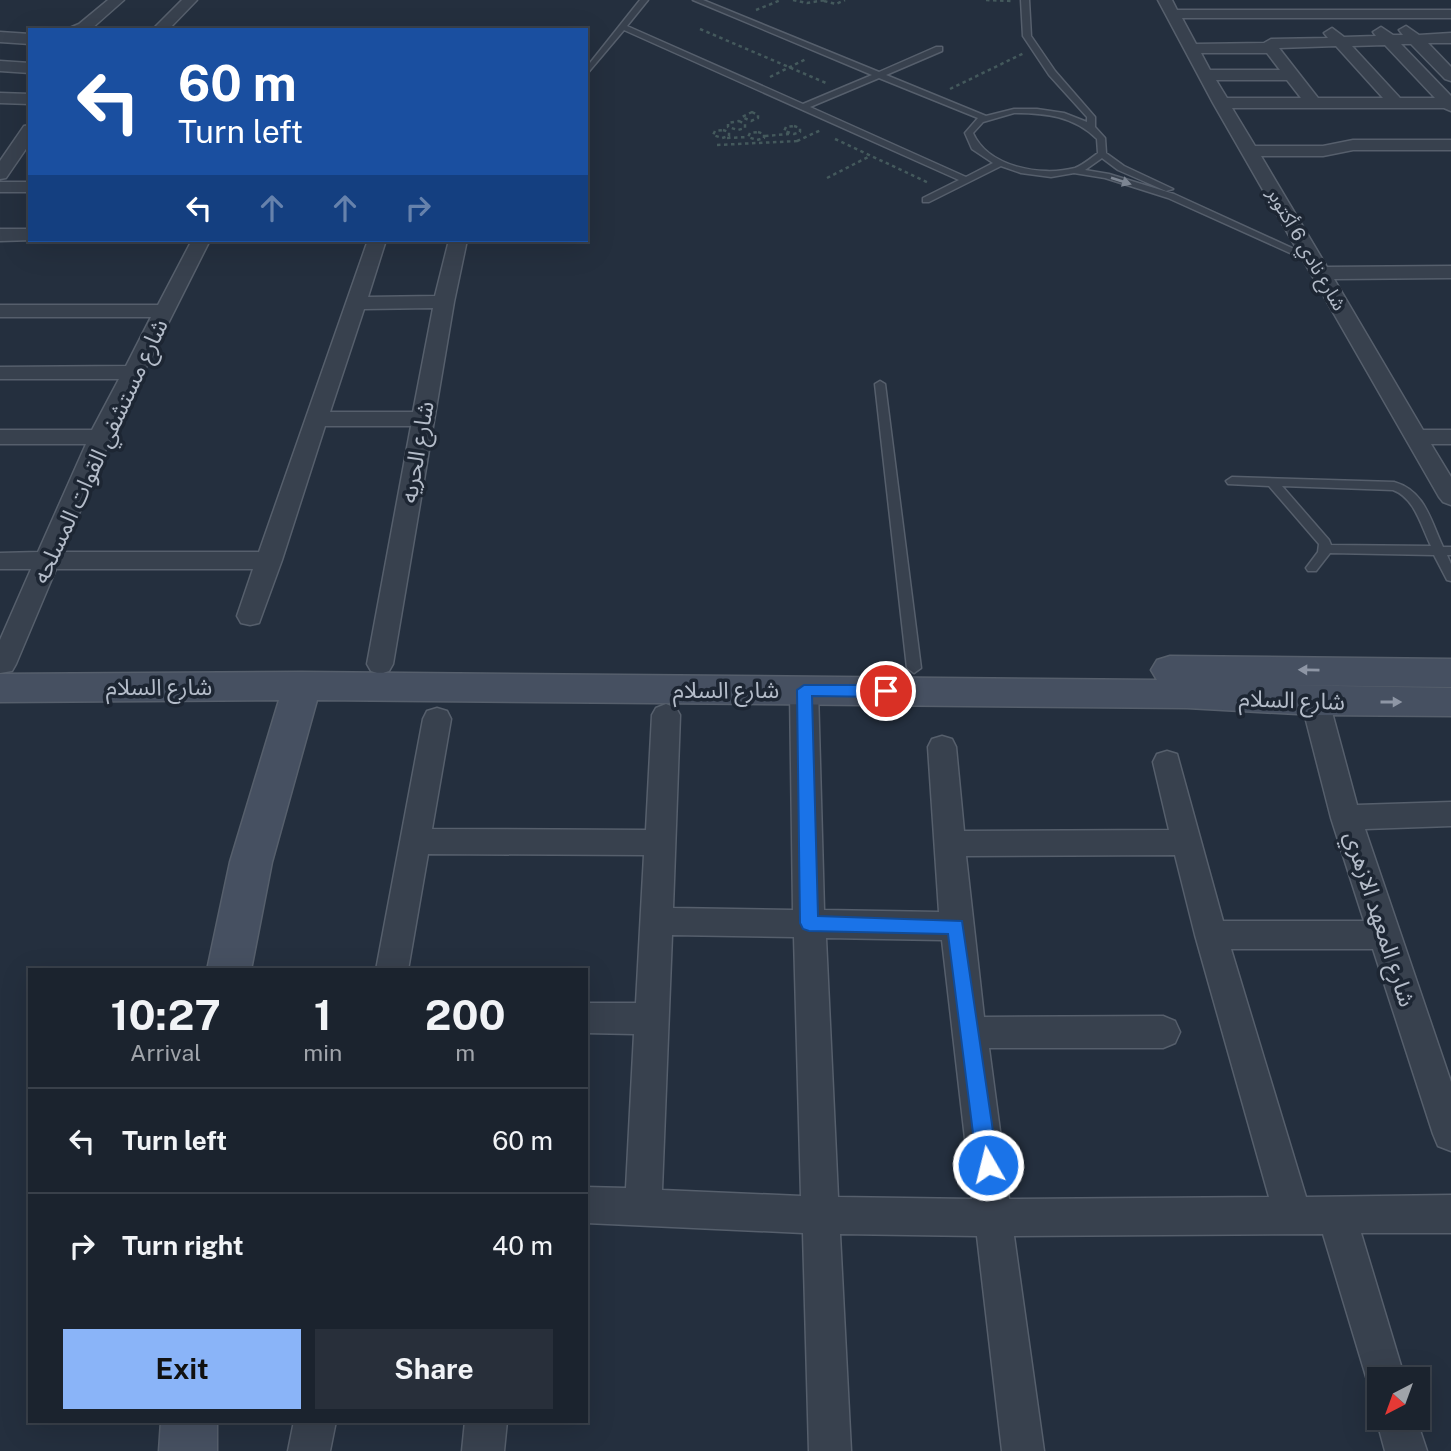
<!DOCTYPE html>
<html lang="en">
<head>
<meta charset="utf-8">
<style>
  body { margin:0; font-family:"Public Sans","Noto Sans Arabic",sans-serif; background:#282f3a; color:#f1f3f6; height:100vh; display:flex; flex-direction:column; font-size:26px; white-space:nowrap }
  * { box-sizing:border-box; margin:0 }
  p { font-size:23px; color:#a0a4aa }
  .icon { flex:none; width:38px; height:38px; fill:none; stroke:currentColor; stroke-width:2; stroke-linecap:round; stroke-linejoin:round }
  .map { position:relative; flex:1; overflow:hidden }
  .drawer { position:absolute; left:28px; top:968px; width:560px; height:455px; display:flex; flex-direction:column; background:#1b232e; border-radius:0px; box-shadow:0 7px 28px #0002,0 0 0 2px #39404a }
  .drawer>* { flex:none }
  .hud { position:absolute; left:28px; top:28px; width:560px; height:214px; border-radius:0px; box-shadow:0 7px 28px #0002,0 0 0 2px #39404a; background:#1a4fa0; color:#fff; overflow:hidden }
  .needle { width:46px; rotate:221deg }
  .fabs { position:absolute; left:1367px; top:1367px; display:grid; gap:14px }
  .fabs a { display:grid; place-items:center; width:63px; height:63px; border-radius:0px; background:#1b232e; box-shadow:0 7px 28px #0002,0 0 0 2px #39404a; font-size:35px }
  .pin { position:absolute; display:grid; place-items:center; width:60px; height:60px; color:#fff; margin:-30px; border:4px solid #fff; border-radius:50%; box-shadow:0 2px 7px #0007 }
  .me { position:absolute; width:77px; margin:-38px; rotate:352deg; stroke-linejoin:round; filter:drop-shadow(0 0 5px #0008) }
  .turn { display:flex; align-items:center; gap:24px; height:147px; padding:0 35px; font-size:32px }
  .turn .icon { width:91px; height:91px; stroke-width:2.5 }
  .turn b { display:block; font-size:49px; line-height:60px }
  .lanes { display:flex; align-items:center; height:66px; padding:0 35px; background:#0003; justify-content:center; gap:35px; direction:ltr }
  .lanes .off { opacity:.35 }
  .eta { display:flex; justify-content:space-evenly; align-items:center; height:119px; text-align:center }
  .eta b { font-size:42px; font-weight:700; line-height:49px }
  .cta { display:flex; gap:14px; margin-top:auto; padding:14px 35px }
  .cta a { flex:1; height:80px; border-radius:0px; background:#8ab4f8; color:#111; font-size:28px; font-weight:700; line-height:80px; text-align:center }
  .cta a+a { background:#282f3a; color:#f1f3f6 }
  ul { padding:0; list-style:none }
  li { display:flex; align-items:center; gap:21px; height:105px; padding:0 35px; border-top:2px solid #39404a }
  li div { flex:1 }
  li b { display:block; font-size:26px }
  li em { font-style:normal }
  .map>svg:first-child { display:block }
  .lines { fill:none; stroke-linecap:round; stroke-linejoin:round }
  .lane-casing { stroke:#565f6c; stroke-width:3 }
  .street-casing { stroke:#565f6c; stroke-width:3 }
  .secondary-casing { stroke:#565f6c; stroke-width:3 }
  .path { stroke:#44595c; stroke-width:2.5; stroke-dasharray:3.5 3.5; stroke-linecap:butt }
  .lane { fill:#38414e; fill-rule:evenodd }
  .street { fill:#38414e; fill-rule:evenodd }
  .secondary { fill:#465061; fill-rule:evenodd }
  .oneway { fill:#7c8592 }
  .oneway2 { fill:#8e96a5 }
  .route { fill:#1a73e8; stroke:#114b97; stroke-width:2 }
  .labels { text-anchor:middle; stroke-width:7; stroke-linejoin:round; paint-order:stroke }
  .far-street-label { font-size:19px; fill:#b4bcc9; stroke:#1d2633 }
  .street-label { font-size:23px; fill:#b4bcc9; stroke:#1d2633 }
</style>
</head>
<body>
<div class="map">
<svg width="1451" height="1451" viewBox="0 0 1451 1451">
  <rect width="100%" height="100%" fill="#242f3e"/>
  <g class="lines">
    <g class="lane-casing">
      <path id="lane" d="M640,0H648L627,26L803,104L872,75L693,0H703L879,72L936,47H942V51L886,75L986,116L1014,109H1037L1064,113L1087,122V117L1049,75L1023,36L1021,0H1029L1031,36L1055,71L1095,117V127L1105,138L1106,153L1124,166L1173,189L1166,191L1118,170L1102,158L1085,170L1109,174L1174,194L1318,260L1310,262L1168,198L1105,178L1074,173L1051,177L1021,173L1001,166L929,202H923V198L959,180L624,30L586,75V68ZM879,78L978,118L965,133L972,149L993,163L966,177L810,107ZM1014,113C1045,113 1074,116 1097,139L1098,153C1091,158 1083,165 1075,168C1041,177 988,167 973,133L983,122Z
        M880,381L885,384L921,668L914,673L907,668L875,384Z
        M1232,477L1394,482C1425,491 1430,519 1443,547H1451V555H1447L1451,564V581L1447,580L1434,555L1330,553L1316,571H1308L1306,568L1318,552L1319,544L1269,486L1228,484L1226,481ZM1282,486L1393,490C1415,498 1421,526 1431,546L1331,545L1329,540Z"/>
    </g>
    <g class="street-casing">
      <path id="street" d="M108,0H124L90,30H65L79,24Z
        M182,0H197L168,30H152Z
        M1158,0H1172L1177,10H1451V18H1182L1196,44L1264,43L1271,39L1328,38L1324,33L1332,28L1344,37L1376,36L1373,32L1381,27L1393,35H1403L1399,30L1406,26L1419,35L1451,33V43H1428L1451,67V81L1445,79L1411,44H1401L1451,96V111L1444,108H1232L1255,146H1323L1353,140H1451V150H1353L1323,156H1261L1327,267L1451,266V278L1334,279L1423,430H1451V444H1431L1451,477V505L1443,502L1439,497L1213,103ZM1385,45L1435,98H1400L1352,46ZM1336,46L1383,98H1318L1279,48ZM1201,53H1267L1280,70H1210ZM1216,80H1287L1301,98H1227Z
        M0,32L30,34V44L0,42Z
        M0,61L30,63V73L0,71Z
        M0,93L30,94V104L0,103Z
        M30,125V143L6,178L0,179V161L24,126Z
        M0,182H30V192H0Z
        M0,229H30V240H34L0,241Z
        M192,240H210L111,437L63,552H259L368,240H386L368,297L435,296L449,240H467L454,302L393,664L389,671L380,674L371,671L367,664L411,426H325L282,560L259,623L250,625L241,623L237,616L253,569H56L16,664L12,671L0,673V640L31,569H0V553L38,552L86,444H0V430H92L119,379H0V367L126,366L151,317H0V305H158ZM433,308L413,412H330L364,309Z
        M804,680L814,683L818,690L824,910L939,912L928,747L932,739L942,736L952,739L956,747L964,831L1169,830L1153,762L1157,754L1167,751L1177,754L1223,921H1364L1331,818L1301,701L1305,694L1315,691L1325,694L1329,701L1357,805L1451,802V826L1365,829L1451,1082V1151L1438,1146L1433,1134L1373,949H1231L1306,1197L1451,1195V1233H1361L1405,1379H1379V1397L1371,1393L1323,1234L1014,1236L1044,1451H1002L977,1236L840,1234L851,1451H809L803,1233L586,1223V1187L626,1188L634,1034L586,1033V1003H636L644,855L428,854L408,970H376L423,719L427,711L437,708L447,711L451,719L432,829L646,830L652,715L656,708L666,704L676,708L680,715L673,908L793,910L790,690L794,683ZM1175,855L1195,935L1269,1197L1009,1199L989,1048H1163L1175,1043L1180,1032L1175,1021L1163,1016L984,1017L966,856ZM672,935L794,937L801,1196L662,1190ZM826,938L942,940L972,1199L838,1197Z
        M1379,1410V1418H1416L1427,1451H1385L1376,1418Z
        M294,1421H336L330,1451H288Z
        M465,1421H507L504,1451H462Z"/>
    </g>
    <g class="secondary-casing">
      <path id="secondary" d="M1170,656L1451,659V687L1280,685L1451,688V716L1315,715L1187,708L317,700L272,862L251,970H207L230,862L279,700L0,702V674L302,672L1157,680L1151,670L1157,660Z
        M161,1421H217V1451H159Z"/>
    </g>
    <path class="path" d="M793,0L807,3L825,0
      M986,0L1013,1
      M824,1L836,4L845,0
      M756,10L781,0
      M700,29L826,83
      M770,77L806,59
      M950,89L1024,53
      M752,112L758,115V118L751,121L742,117Z
      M739,121L745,124V128L738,130L728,127V123Z
      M794,126L800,128V132L794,134L784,131L786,127Z
      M723,130L729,132V136L722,138L713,135L715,131Z
      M758,132L764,134V138L757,140L748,137L750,133Z
      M765,136L789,134
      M727,138L748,137
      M835,139L929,183
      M797,141L821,130
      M717,145L798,141
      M827,178L870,156"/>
    <use href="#lane" class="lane"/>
    <use href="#street" class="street"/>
    <use href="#secondary" class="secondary"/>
  </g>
  <defs><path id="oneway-solid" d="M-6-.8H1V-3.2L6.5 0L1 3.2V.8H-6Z" transform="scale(1.75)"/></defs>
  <use class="oneway" href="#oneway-solid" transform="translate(1121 181) rotate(18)"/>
  <g class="oneway2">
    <use href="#oneway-solid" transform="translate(1309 670) rotate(-179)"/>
    <use href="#oneway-solid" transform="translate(1391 702)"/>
  </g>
  <path class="route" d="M804,685H886L894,691L886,697L812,696L818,916L962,921L998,1165L995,1172L988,1175L980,1172L977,1165L948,934L809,931L803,929L800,923L797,690Z"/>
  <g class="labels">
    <g class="far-street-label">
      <text transform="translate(1307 249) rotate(60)" y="7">شارع نادي 6 أكتوبر</text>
    </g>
    <g class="street-label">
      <text transform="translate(100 451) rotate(-65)" y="8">شارع مستشفي القوات المسلحه</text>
      <text transform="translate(417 452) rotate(-80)" y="8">شارع الحريه</text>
      <text x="159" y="695">شارع السلام</text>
      <text x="726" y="698">شارع السلام</text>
      <text transform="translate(1292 700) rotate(2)" y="8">شارع السلام</text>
      <text transform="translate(1380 919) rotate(72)" y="8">شارع المعهد الازهري</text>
    </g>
  </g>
</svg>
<div class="fabs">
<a><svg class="needle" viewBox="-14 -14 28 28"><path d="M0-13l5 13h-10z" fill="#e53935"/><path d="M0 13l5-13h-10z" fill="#a0a4aa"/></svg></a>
</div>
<div class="pin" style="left:886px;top:691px;background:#d93025"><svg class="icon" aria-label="arrive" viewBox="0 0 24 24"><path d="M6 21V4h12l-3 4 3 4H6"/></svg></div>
<svg class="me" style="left:988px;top:1165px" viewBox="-20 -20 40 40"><circle r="17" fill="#1a73e8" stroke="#fff" stroke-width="3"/><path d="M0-11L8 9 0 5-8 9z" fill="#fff"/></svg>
<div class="hud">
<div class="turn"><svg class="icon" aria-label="left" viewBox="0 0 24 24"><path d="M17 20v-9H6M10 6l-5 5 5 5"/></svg><div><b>60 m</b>Turn left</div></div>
<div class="lanes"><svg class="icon" aria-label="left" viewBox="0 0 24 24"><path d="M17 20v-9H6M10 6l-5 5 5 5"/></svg><svg class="icon off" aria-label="ahead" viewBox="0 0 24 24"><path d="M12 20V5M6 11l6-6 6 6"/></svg><svg class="icon off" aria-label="ahead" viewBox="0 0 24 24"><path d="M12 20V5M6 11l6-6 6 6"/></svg><svg class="icon off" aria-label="right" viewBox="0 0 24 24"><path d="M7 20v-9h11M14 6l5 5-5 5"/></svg></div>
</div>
<section class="drawer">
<div class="eta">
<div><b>10:27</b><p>Arrival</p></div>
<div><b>1</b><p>min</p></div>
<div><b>200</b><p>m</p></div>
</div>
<ul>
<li><svg class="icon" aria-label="left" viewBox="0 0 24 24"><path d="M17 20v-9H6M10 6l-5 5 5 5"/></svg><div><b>Turn left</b></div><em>60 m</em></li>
<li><svg class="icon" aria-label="right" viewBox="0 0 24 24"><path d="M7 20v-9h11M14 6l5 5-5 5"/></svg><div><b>Turn right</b></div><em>40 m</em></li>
</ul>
<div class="cta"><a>Exit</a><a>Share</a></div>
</section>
</div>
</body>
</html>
